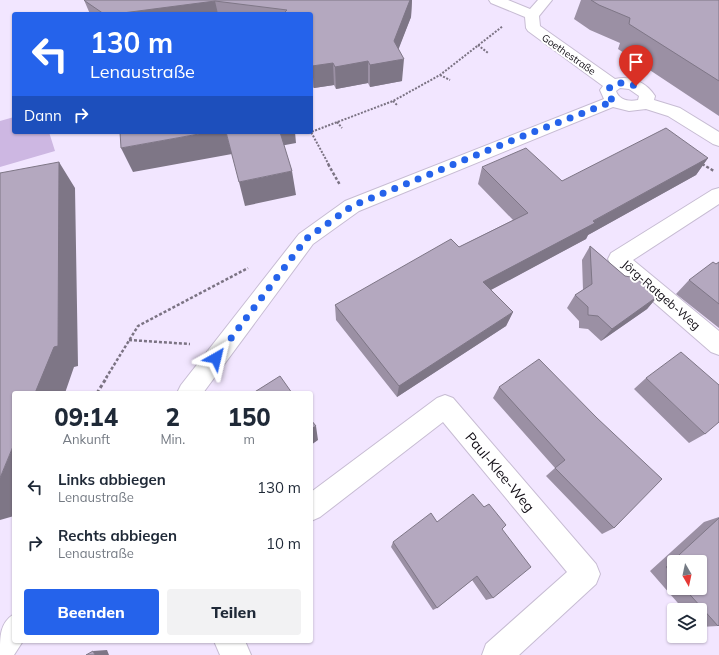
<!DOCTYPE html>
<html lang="de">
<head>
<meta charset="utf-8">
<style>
  body { margin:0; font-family:Mulish,sans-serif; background:#f2f2f3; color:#1f2937; height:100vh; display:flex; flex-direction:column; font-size:15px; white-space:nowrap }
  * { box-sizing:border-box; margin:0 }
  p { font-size:13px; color:#747a83 }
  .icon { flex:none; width:22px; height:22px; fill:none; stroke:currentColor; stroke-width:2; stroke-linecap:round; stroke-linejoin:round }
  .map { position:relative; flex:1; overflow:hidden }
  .drawer { position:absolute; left:12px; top:391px; width:301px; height:252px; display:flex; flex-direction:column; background:#fff; border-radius:4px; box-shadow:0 1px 3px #0004 }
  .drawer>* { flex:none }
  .hud { position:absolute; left:12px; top:12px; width:301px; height:122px; border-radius:4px; box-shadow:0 1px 3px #0004; background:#2563eb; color:#fff; overflow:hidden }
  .needle { width:26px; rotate:171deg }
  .fabs { position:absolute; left:667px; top:555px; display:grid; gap:8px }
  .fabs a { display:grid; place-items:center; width:40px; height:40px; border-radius:4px; background:#fff; box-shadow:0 1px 3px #0004; font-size:20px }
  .pin { position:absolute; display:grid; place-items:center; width:34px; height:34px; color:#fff; margin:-41px -17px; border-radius:50% 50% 50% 0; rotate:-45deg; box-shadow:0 0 4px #0007 }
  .pin .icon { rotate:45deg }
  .me { position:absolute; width:44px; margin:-22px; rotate:37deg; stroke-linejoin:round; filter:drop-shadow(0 0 3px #0008) }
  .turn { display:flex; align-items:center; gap:14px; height:84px; padding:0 12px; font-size:18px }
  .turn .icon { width:52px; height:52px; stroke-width:2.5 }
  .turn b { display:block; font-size:28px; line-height:34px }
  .then { display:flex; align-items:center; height:38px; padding:0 12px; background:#0003; gap:8px; font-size:15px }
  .eta { display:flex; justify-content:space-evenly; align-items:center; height:68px; text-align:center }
  .eta b { font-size:24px; font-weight:800; line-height:28px }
  .cta { display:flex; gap:8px; margin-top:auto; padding:8px 12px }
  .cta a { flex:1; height:46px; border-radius:4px; background:#2563eb; color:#fff; font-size:16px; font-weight:800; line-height:46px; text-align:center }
  .cta a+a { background:#f2f2f3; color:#1f2937 }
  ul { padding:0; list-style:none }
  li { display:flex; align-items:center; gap:12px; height:56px; padding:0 12px }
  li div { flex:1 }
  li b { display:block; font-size:15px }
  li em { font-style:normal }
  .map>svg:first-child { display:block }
  .green { fill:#cdb7e2 }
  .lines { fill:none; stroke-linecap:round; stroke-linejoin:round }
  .minor-casing { stroke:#c7bcd3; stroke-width:2 }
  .path-far2 { stroke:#7b7383; stroke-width:2; stroke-dasharray:2 1.5; stroke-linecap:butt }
  .path-far1 { stroke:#7b7383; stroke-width:2.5; stroke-dasharray:3 2; stroke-linecap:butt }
  .path { stroke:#7b7383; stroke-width:3; stroke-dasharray:3.5 2.5; stroke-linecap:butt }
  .minor { fill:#fff; fill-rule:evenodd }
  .wall { fill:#9b90a4; fill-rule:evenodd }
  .shaded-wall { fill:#7e7686 }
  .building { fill:#b4a8bf; stroke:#7e7686 }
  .route { stroke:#2563eb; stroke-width:7; stroke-dasharray:0 12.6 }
  .labels { text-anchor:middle; stroke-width:4; stroke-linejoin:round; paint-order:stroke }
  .far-street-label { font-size:10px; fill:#100c14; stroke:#fff }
  .street-label { font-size:12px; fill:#100c14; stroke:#fff }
  .near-street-label { font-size:14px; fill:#100c14; stroke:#fff }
</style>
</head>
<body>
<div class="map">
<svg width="719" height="655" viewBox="0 0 719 655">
  <rect width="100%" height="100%" fill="#f2e6ff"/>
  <path class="green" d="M14,117V132H49L55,151L0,167V121Z"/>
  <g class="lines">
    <g class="minor-casing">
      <path id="minor" d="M489,0H508L530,9L538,0H552L539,16L540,26L615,79C631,75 647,83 655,96L654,100L680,108L719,132V146L713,144L668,116L646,109L629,111L613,107L359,211L313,244L203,393H177L181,385L299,234L345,201L604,99L600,90L603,86L528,31L526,28L525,17L491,3ZM620,88L629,89L639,96L638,100C629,102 619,100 616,91Z
        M719,188V204L633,260L719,331V355L711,352L611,265L608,259L611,253L712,190Z
        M445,395L453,398L596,564L600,574L596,584L519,655H482L486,644L567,572L443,422L320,517L311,521V492L437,398Z
        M14,614V641H23L14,655H0C0,635 0,623 14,614Z
        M214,641H245L251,655H220Z"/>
    </g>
    <path class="path-far2" d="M478,45L488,53
      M440,75L450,80
      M393,101L398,106
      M337,122L342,128
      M701,163L704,165
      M329,165L311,132L393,101L440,75L503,26"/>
    <path class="path-far1" d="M328,164L340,185
      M702,164L714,171
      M129,340L190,344
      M106,378L138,326L248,268"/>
    <path class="path" d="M97,393L107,377"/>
    <use href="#minor" class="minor"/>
  </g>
  <path class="wall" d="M84,0H412L411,17L398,49L402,81L370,87L368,83L336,89L334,85L314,88L311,86V14H90Z
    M581,0H719V116L618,49L620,43L590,30L574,19Z
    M708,158L696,175L588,235L586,239L490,290L513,312L506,326L397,397L336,320L335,305L459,247L513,220L478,184L482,167L562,181Z
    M590,246L625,276L658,296L647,309L601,341L588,329L579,328V321L567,308L575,295L583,290L582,260Z
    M719,262V328L676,294L689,280Z
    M646,378L705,434L689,443L634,389Z
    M499,387L597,418L614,528L602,534L546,476L555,468L493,398Z
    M719,517V625L718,626L700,627V610H684L650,571L704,522ZM674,562L700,588H674Z
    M502,529L493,598L486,600L472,580L437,608L433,610L391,547L393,542Z"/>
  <path class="shaded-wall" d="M410,0H412L411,17L394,61L404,59L402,81L370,87V65Z
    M215,1L218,14H115Z
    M368,61V83L336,89L335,67Z
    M333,63L334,85L314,88L312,66Z
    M210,132H226L232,154L133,172L121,148Z
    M278,132H295L296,143L280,146Z
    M708,158L696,175L588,235L586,239L478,297L483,282Z
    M59,162L75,188L78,366L74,367L65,393H35Z
    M292,171L296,195L245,206L239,182Z
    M658,296L647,309L601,341L612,329Z
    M513,312L506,326L397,397L399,386Z
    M316,426L318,440L311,445V429Z
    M14,444V516L0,520V478Z
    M107,650L109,655H95L93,651Z"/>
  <path class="building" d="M84,0H410L394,41L404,59L370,65L368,61L335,67L333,63L312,66H311V14H283L287,10L215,1L115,14H104L85,1Z
    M591,0H719V81L629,24L630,18L599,5Z
    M666,128L708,158L593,221L595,223L483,282L513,312L399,386L335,305L451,239L459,247L528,213L482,167L526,148L562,181Z
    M120,132H210L121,148Z
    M226,132H280L292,171L239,182Z
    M59,162L58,346L54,347L35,393H14V444L0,478V173Z
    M590,246L625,276L636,278L658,296L612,329L598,316L588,315V307L575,295L592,284Z
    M713,262L716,264L719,262V304L689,280Z
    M681,352L719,385V422L705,434L646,378Z
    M539,359L597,418L662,479L614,528L555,468L565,460L499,387Z
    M280,376L292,393H253Z
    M311,420L316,426L311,429Z
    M473,494L484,507L489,504L506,525L502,529L531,567L493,598L477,576L437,608L393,542L431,513L437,522Z
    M719,518V625L718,626L684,588H700V562H674V576L666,567Z
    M93,651L95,655H86Z"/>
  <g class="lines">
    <path class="route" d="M216,358L306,239L352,206L518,138L614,101L610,98L608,90C614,80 627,83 636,86"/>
  </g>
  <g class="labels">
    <g class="far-street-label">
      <text transform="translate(569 54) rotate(35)" y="4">Goethestraße</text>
    </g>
    <g class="street-label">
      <text transform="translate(661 295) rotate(41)" y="4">Jörg-Ratgeb-Weg</text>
    </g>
    <g class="near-street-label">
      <text transform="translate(500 472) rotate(50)" y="5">Paul-Klee-Weg</text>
    </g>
  </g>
</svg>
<div class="fabs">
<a><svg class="needle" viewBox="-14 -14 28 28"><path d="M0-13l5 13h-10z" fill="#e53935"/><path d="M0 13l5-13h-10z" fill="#747a83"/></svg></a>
<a><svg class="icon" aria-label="layers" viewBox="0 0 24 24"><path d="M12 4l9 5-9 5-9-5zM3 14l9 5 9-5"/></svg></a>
</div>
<div class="pin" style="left:636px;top:86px;background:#d93025"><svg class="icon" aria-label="arrive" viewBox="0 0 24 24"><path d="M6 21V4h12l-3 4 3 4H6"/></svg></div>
<svg class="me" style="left:216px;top:358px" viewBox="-20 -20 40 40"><path d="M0-17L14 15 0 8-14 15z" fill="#2563eb" stroke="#fff" stroke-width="4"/></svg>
<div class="hud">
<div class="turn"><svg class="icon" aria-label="left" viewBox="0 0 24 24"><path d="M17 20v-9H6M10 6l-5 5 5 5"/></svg><div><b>130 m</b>Lenaustraße</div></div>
<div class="then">Dann<svg class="icon" aria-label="right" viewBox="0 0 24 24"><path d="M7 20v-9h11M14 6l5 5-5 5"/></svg></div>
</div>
<section class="drawer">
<div class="eta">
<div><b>09:14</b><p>Ankunft</p></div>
<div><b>2</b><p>Min.</p></div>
<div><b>150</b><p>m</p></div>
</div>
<ul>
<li><svg class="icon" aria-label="left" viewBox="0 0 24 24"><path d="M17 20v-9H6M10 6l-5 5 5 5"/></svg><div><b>Links abbiegen</b><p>Lenaustraße</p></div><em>130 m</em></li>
<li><svg class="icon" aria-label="right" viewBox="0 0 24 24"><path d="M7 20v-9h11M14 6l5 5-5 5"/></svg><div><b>Rechts abbiegen</b><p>Lenaustraße</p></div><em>10 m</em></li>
</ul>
<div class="cta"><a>Beenden</a><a>Teilen</a></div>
</section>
</div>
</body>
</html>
